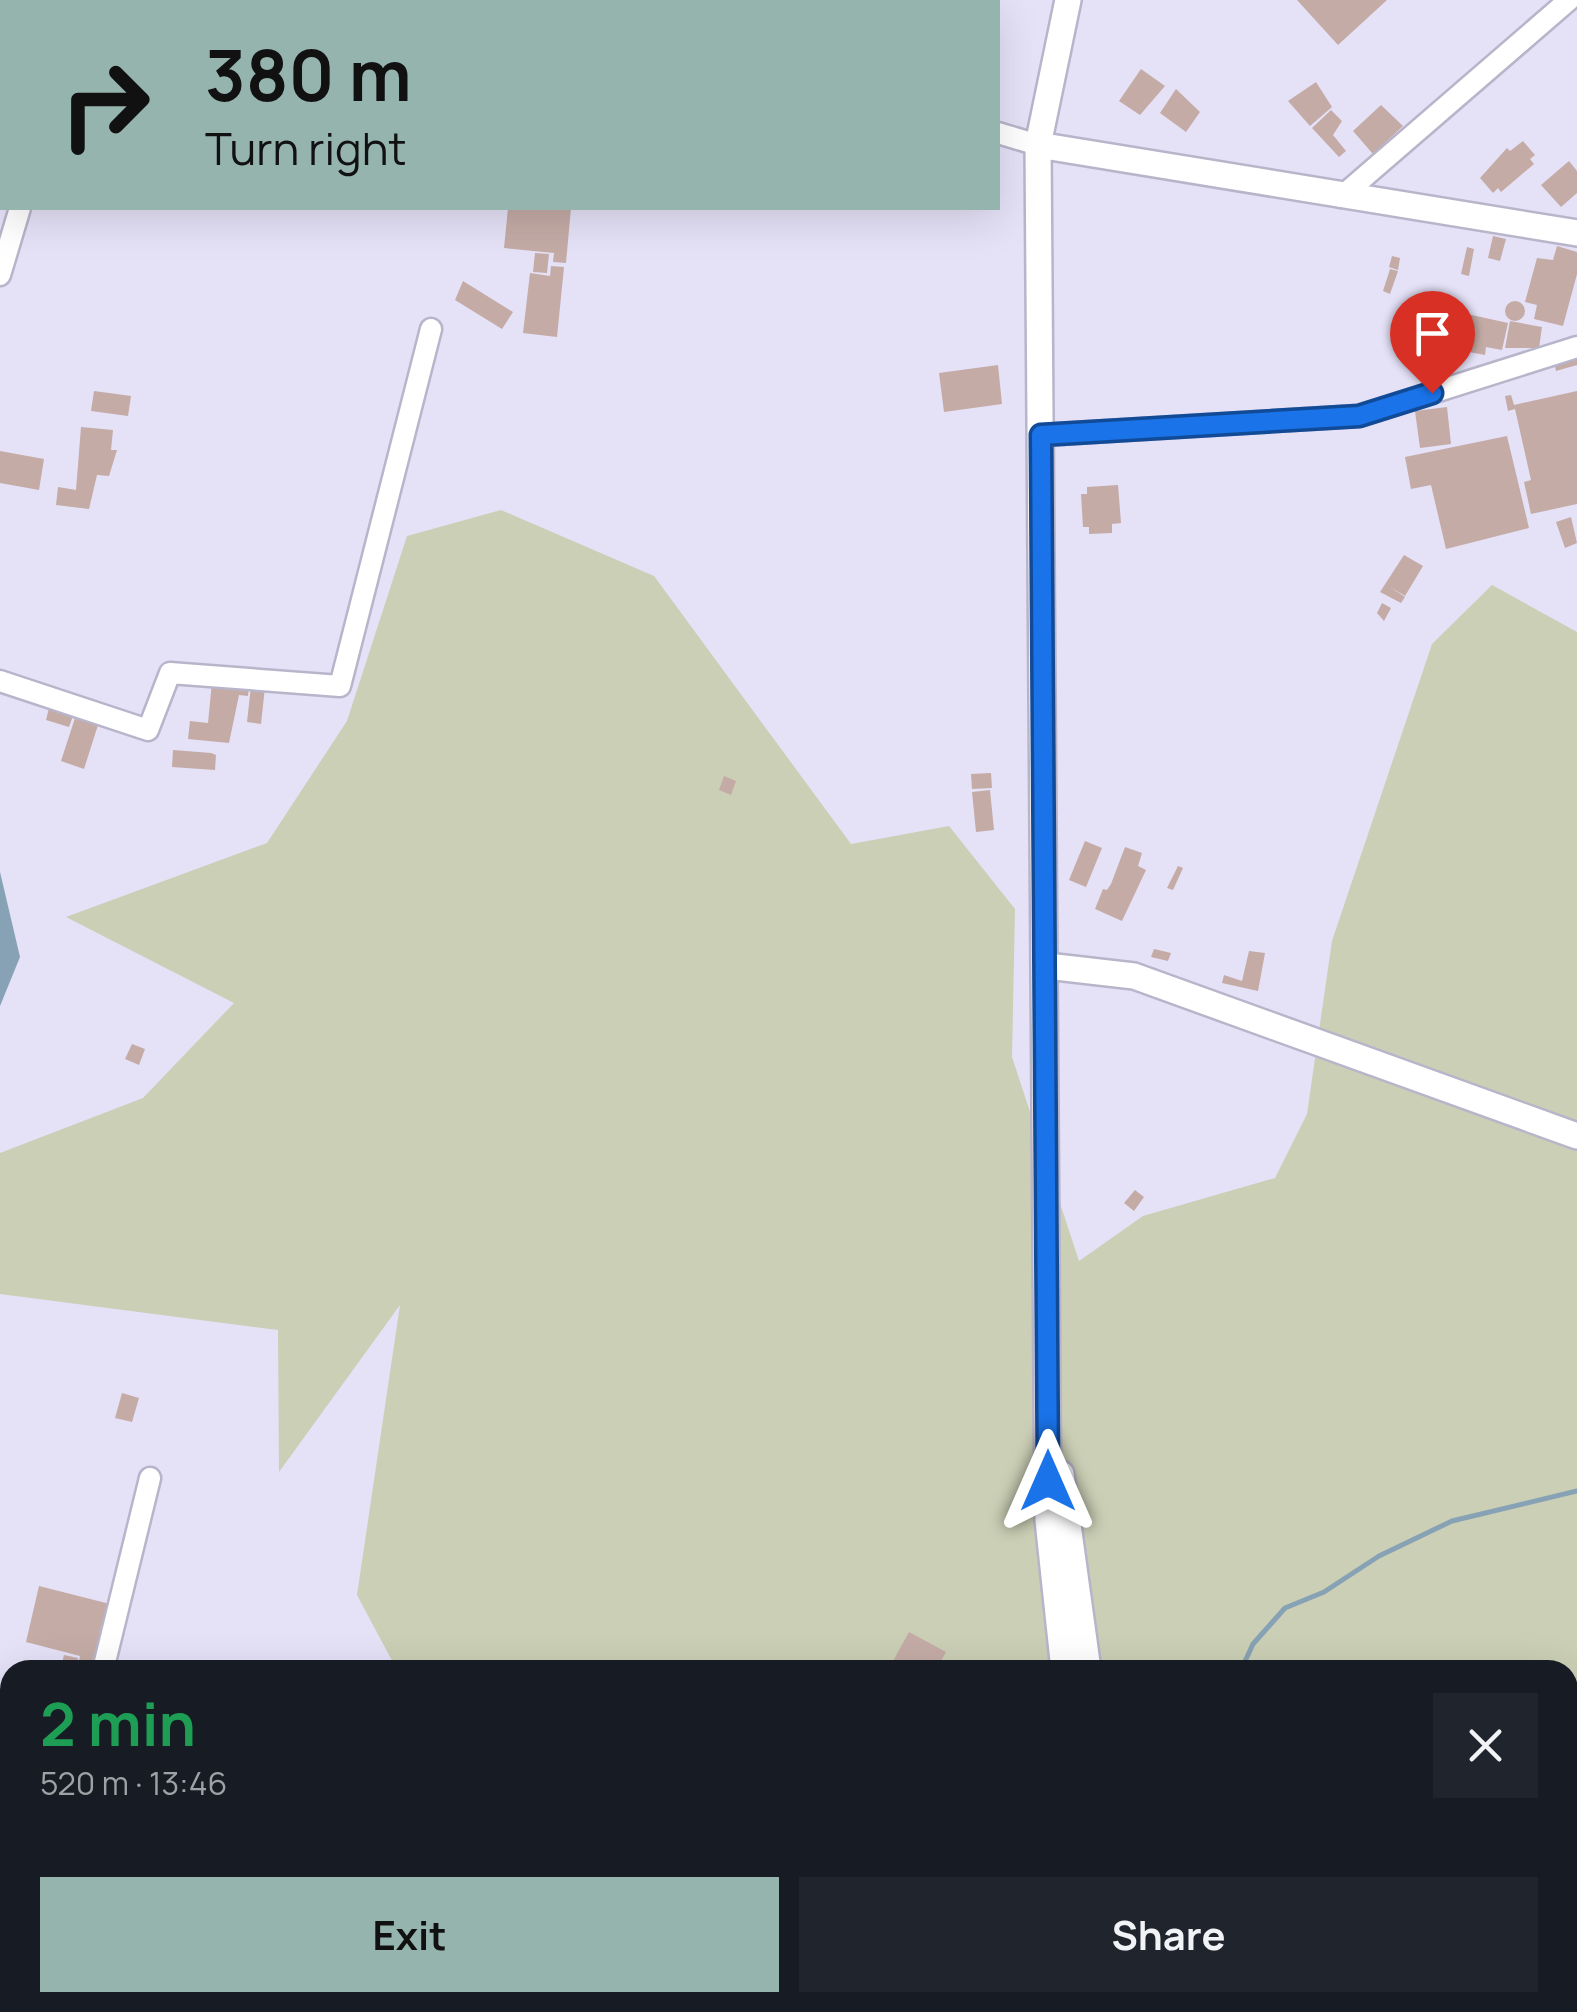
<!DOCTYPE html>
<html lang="en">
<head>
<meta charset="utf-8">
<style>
  body { margin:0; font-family:Manrope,sans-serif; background:#20242c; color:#f1f3f6; height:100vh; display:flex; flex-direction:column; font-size:38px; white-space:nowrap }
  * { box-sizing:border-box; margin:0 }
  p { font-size:32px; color:#9ea1a6 }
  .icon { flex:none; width:55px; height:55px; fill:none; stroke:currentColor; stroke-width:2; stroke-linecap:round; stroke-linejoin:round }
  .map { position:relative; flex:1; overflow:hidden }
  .side { position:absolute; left:0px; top:1660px; width:1578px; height:352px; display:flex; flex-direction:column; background:#171b24; border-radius:30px 30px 0 0; box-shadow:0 10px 40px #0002 }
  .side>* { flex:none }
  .banner { position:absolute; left:0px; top:0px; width:1000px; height:210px; box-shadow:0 10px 40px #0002; background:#96b4ae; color:#111; overflow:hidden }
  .pin { position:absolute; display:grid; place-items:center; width:85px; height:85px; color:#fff; margin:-102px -42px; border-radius:50% 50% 50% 0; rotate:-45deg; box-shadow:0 0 10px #0007 }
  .pin .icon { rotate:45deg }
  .me { position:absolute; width:110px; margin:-55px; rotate:0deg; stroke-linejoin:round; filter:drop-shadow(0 0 8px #0008) }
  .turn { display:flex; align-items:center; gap:35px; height:210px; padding:0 40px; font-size:45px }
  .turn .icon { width:130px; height:130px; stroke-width:2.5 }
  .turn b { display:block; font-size:70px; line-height:85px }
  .round { display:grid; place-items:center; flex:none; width:105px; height:105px; border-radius:0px; background:#20242c }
  .overview { display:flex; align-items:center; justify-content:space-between; height:170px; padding:0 40px }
  h1 { font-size:60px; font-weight:700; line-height:75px; color:#1e9e55 }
  .primary-button { display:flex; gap:20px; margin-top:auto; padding:20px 40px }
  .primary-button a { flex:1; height:115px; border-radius:0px; background:#96b4ae; color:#111; font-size:40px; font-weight:700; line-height:115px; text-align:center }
  .primary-button a+a { background:#20242c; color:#f1f3f6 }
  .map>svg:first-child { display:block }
  .green { fill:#cbcfb5 }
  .water { fill:#87a2b4 }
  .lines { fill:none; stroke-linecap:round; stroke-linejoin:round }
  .stream { stroke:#87a2b4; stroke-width:5 }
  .building { fill:#c4aba6 }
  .minor-casing { stroke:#b8b5ca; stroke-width:25 }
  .tertiary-casing { stroke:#b8b5ca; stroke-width:30 }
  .trunk-casing { stroke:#b8b5ca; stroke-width:40 }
  .minor { stroke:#fff; stroke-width:20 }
  .tertiary { stroke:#fff; stroke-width:25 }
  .trunk { stroke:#fff; stroke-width:35 }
  .route-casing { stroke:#114b97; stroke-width:25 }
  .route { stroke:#1a73e8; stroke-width:18 }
</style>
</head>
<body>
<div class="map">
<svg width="1577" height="2012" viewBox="0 0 1577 2012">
  <rect width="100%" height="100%" fill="#e5e1f7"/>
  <path class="green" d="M501,510L654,576L851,844L949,826L1015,909L1012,1057L1079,1261L1143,1216L1275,1178L1307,1114L1332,941L1432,644L1492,585L1577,632V2012H254L258,2002H1568V1670H397L357,1595L400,1305L279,1472L278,1330L0,1294V1153L143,1098L234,1003L66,917L267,843L347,721L407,536Z"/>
  <path class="water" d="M0,872L20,957L0,1006Z"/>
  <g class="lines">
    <path class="stream" d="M1241,1670L1253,1644L1285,1608L1324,1592L1379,1556L1452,1521L1577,1491"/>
  </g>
  <path class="building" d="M1297,0H1387L1338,45Z
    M1141,69L1165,86L1140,115L1119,101Z
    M1316,82L1332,107L1310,126L1288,101Z
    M1176,89L1200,112L1186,132L1160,113Z
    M1381,105L1403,126L1373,154L1353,131Z
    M1331,110L1342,121L1333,135L1346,151L1339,157L1312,128Z
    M1523,141L1535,155L1530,159L1534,164L1501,192L1498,188L1493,193L1480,178L1507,148L1510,151Z
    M1569,161L1577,171V193L1561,207L1541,185Z
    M508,208H571L566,263L553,262L554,253L504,248Z
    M1493,236L1506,239L1500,261L1488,258Z
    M1557,246L1577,252V274L1563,326L1534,319L1537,305L1525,302L1537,258L1553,260Z
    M1467,247L1474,249L1469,276L1461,274Z
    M535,253L549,254L547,273L533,272Z
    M1392,256L1400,258L1398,270L1389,267Z
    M551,266L564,267L557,337L523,333L530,273L550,276Z
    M1390,269L1398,271L1390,294L1383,291Z
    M463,281L513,312L502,329L455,300Z
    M1505 311a10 10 0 1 1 20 0a10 10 0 1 1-20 0Z
    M1429,309L1447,312L1440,348L1423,345Z
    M1449,310L1508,323L1502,350L1486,347L1485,355L1442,347Z
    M1510,321L1542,327L1539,348H1505Z
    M1577,355V365L1556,371L1554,361Z
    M1421,360L1434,362L1432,377L1419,375Z
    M998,365L1002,404L944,412L939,373Z
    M94,391L131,396L128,416L91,411Z
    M1577,391V504L1531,514L1524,482L1531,480L1515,409L1508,411L1505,396L1511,395L1514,405Z
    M1447,407L1451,444L1420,448L1415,411Z
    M81,427L113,430L111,450H117L109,476L97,475L89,509L56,505L58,487L76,490Z
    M1507,436L1529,528L1446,549L1431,485L1411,489L1405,457Z
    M0,451L44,459L39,490L0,483Z
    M1118,485L1121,523L1112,524V533L1089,534V527H1083L1081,494H1087V487Z
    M1571,517L1577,543L1565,548L1556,522Z
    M1404,555L1423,566L1405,596L1390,587L1405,597L1401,603L1380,592Z
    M1382,603L1391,608L1384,621L1377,613Z
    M212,682L249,686L248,696L239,695L229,743L188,739L190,721L208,723Z
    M251,686L265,687L261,724L247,722Z
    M49,708L73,716L69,727L46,720Z
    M75,718L98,725L84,769L61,761Z
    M173,750L211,753L216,755L215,770L172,767Z
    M991,773L992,788L972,789L971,774Z
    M724,776L736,781L731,795L719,790Z
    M990,790L994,830L976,832L972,792Z
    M1085,841L1102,848L1086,887L1069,880Z
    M1125,847L1142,853L1138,866L1146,870L1122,921L1095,909L1103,889L1107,890L1111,884Z
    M1178,866L1183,868L1173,890L1167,888Z
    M1154,949L1171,953L1168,961L1151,957Z
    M1249,951L1265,953L1258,991L1222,983L1224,975L1242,981Z
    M132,1044L145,1049L139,1065L125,1059Z
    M1135,1190L1144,1197L1134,1211L1124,1203Z
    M122,1393L139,1398L132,1422L115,1418Z
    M39,1586L110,1604L97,1670H77L80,1656L26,1642Z
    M909,1632L946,1652L936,1670L926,1666L888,1670Z
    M64,1655L78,1658L75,1670H60Z
    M0,1889H10V1904H0Z
    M0,1973L13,2006L0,2011Z
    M1577,1990V2012H1559L1557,2002H1568V1992Z
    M139,2002H170L172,2012H134L133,2004Z
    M1495,2002H1517L1519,2012H1496Z"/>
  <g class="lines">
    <g class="minor-casing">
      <path id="minor" d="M327,0L341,2
        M985,0V2
        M78,2V0
        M998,133L1038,145
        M1341,197L1569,0
        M0,275L20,208
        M1041,435L1359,416L1577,347
        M0,681L148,730L170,673L340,686L431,329
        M103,1670L150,1478
        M0,1765L10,1767
        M68,2002L70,2012"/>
    </g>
    <g class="tertiary-casing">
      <path id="tertiary" d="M1038,145L1577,233
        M1047,966L1134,976L1577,1136
        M1061,1474L1088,1670
        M1064,1670L1048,1520L1038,145L1068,0
        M1119,2002L1120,2012
        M1151,2002L1153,2012"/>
    </g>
    <g class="trunk-casing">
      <path id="trunk" d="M1568,1819L1577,1816
        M1568,1869L1577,1866
        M402,2012L427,2002
        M513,2012L579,2002
        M723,2012L787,2002
        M975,2012L1036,2002"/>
    </g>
    <use href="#minor" class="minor"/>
    <use href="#tertiary" class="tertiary"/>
    <use href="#trunk" class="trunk"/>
  </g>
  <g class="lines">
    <g class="route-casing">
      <path id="route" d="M1048,1481L1041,435L1359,416L1432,393"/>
    </g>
    <use href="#route" class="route"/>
  </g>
</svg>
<div class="pin" style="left:1432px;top:393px;background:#d93025"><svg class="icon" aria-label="arrive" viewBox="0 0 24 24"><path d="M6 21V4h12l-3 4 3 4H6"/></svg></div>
<svg class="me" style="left:1048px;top:1481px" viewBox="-20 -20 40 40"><path d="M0-17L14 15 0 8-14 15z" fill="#1a73e8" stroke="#fff" stroke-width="4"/></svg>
<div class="banner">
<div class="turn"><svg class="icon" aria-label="right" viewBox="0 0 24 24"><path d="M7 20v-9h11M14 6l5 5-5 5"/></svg><div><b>380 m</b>Turn right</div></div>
</div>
<section class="side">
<div class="overview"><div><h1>2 min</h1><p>520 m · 13:46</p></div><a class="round"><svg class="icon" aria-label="close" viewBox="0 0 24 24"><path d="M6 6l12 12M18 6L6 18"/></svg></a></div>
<div class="primary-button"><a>Exit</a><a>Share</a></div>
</section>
</div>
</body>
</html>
